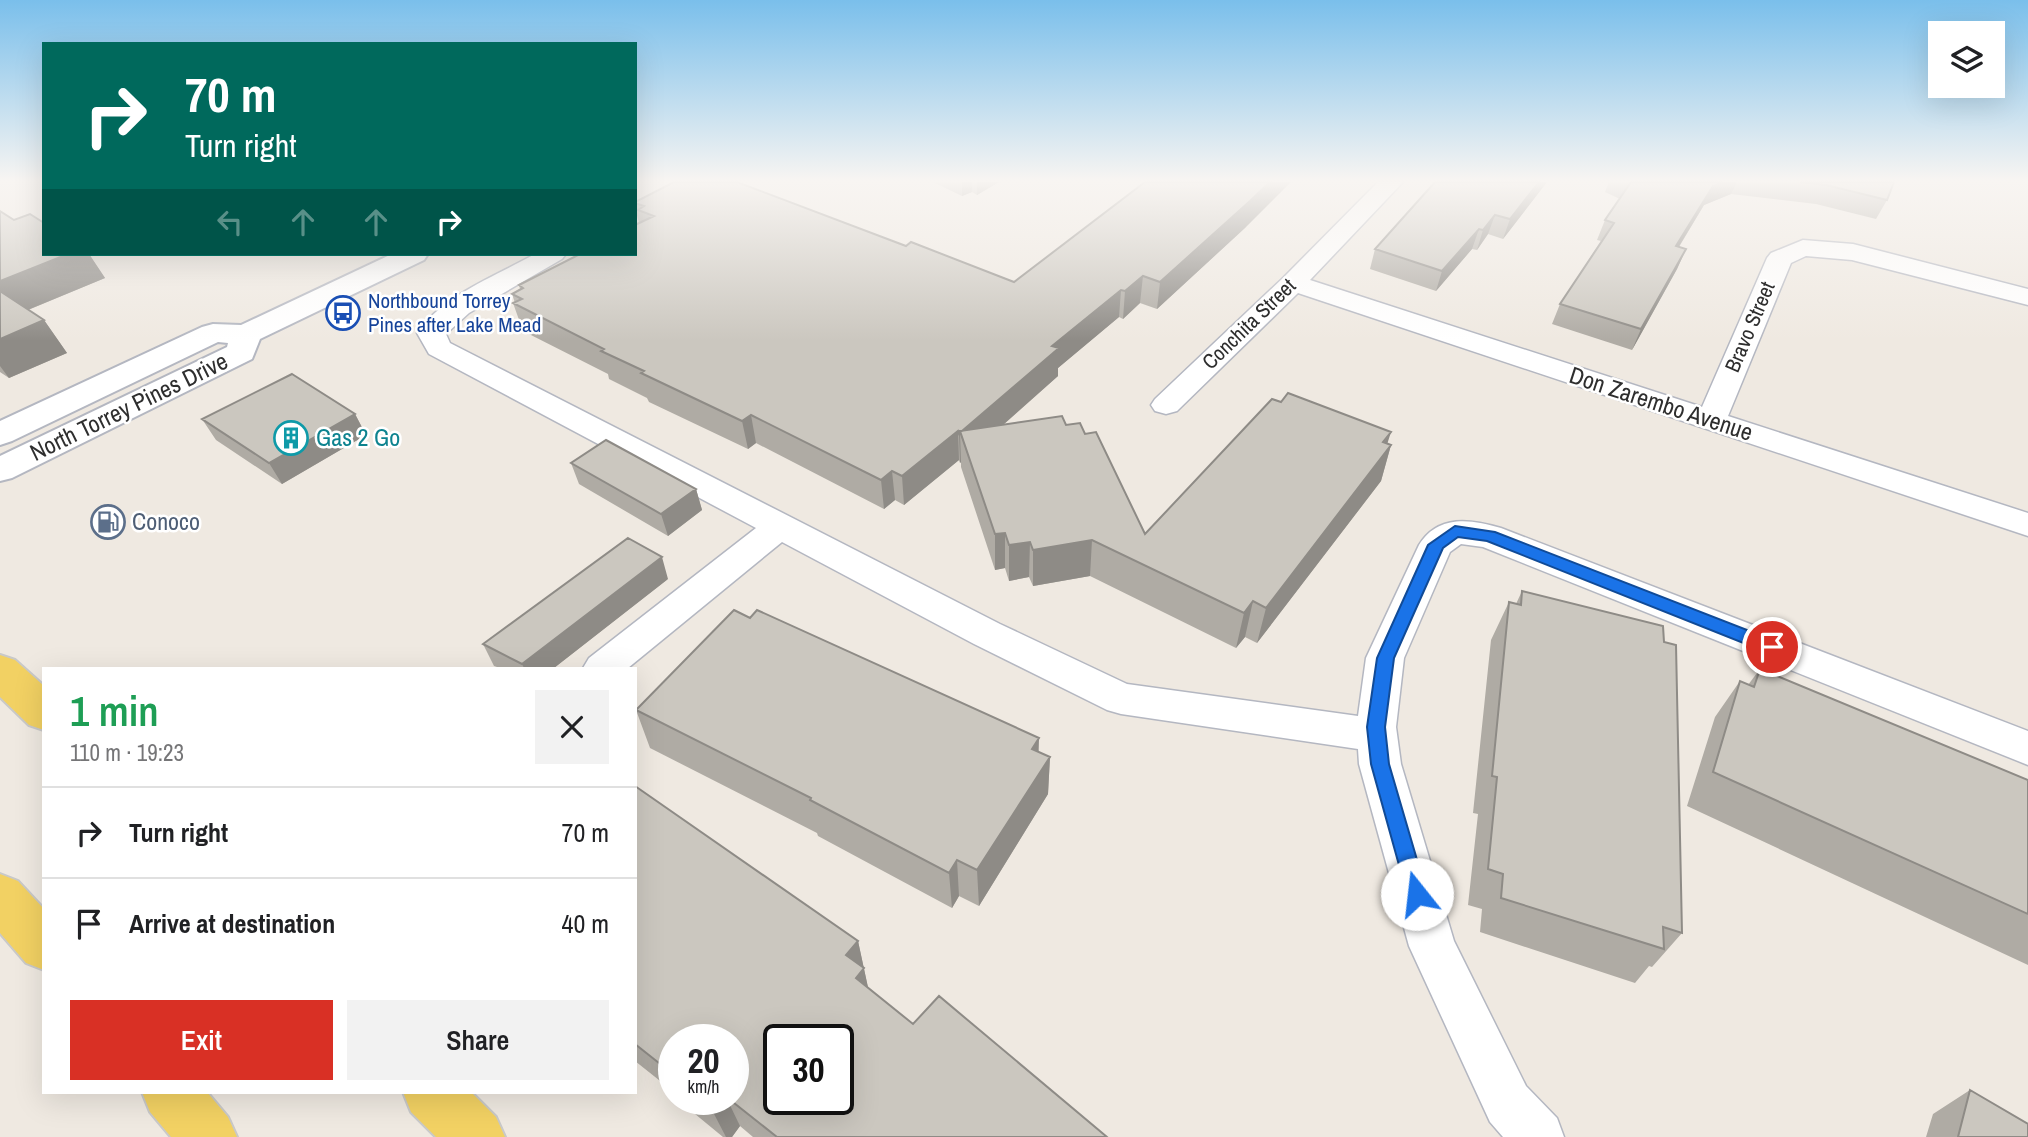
<!DOCTYPE html>
<html lang="en">
<head>
<meta charset="utf-8">
<style>
  body { margin:0; font-family:"Archivo Narrow",sans-serif; background:#f2f2f2; color:#202124; height:100vh; display:flex; flex-direction:column; font-size:26px; white-space:nowrap }
  * { box-sizing:border-box; margin:0 }
  p { font-size:23px; color:#757577 }
  .icon { flex:none; width:38px; height:38px; fill:none; stroke:currentColor; stroke-width:2; stroke-linecap:round; stroke-linejoin:round }
  .map { position:relative; flex:1; overflow:hidden }
  .drawer { position:absolute; left:42px; top:667px; width:595px; height:427px; display:flex; flex-direction:column; background:#fff; border-radius:0px; box-shadow:0 7px 28px #0002 }
  .drawer>* { flex:none }
  .hud { position:absolute; left:42px; top:42px; width:595px; height:214px; border-radius:0px; box-shadow:0 7px 28px #0002; background:#00695c; color:#fff; overflow:hidden }
  .controls { position:absolute; left:1928px; top:21px; display:grid; gap:14px }
  .controls a { display:grid; place-items:center; width:77px; height:77px; border-radius:0px; background:#fff; box-shadow:0 7px 28px #0002; font-size:35px }
  .speed { position:absolute; left:658px; top:1024px; display:flex; gap:14px; font-size:35px; font-weight:700; text-align:center }
  .speed>* { display:grid; place-content:center; width:91px; height:91px; border-radius:50%; background:#fff; box-shadow:0 7px 28px #0002; line-height:1 }
  .speed small { font-size:18px; font-weight:400 }
  .speed .limit { border:4px solid #111; border-radius:10px; background:#fff; color:#111 }
  .pin { position:absolute; display:grid; place-items:center; width:60px; height:60px; color:#fff; margin:-30px; border:4px solid #fff; border-radius:50%; box-shadow:0 2px 7px #0007 }
  .me { position:absolute; width:77px; margin:-38px; rotate:344deg; stroke-linejoin:round; filter:drop-shadow(0 0 5px #0008) }
  .turn { display:flex; align-items:center; gap:24px; height:147px; padding:0 28px; font-size:32px }
  .turn .icon { width:91px; height:91px; stroke-width:2.5 }
  .turn b { display:block; font-size:49px; line-height:60px }
  .lanes { display:flex; align-items:center; height:66px; padding:0 28px; background:#0003; justify-content:center; gap:35px; direction:ltr }
  .lanes .off { opacity:.35 }
  .round { display:grid; place-items:center; flex:none; width:74px; height:74px; border-radius:0px; background:#f2f2f2 }
  .overview { display:flex; align-items:center; justify-content:space-between; height:119px; padding:0 28px }
  h1 { font-size:42px; font-weight:600; line-height:52px; color:#1e9e55 }
  .button { display:flex; gap:14px; margin-top:auto; padding:14px 28px }
  .button a { flex:1; height:80px; border-radius:0px; background:#d93025; color:#fff; font-size:28px; font-weight:600; line-height:80px; text-align:center }
  .button a+a { background:#f2f2f2; color:#202124 }
  ul { padding:0; list-style:none }
  li { display:flex; align-items:center; gap:21px; height:91px; padding:0 28px; border-top:2px solid #e0e0e0 }
  li div { flex:1 }
  li b { display:block; font-size:26px }
  li em { font-style:normal }
  .map>svg:first-child { display:block }
  .lines { fill:none; stroke-linecap:round; stroke-linejoin:round }
  .street-casing { stroke:#b4b7c1; stroke-width:3 }
  .secondary-casing { stroke:#b4b7c1; stroke-width:4 }
  .primary-casing { stroke:#c9c9c9; stroke-width:4 }
  .street { fill:#fff; fill-rule:evenodd }
  .secondary { fill:#fff; fill-rule:evenodd }
  .primary { fill:#f2d163; fill-rule:evenodd }
  .wall { fill:#afaba4 }
  .shaded-wall { fill:#8e8b86 }
  .building { fill:#cbc7bf; stroke:#8e8b86; stroke-width:2; fill-rule:evenodd }
  .route { fill:#1a73e8; stroke:#114b97; stroke-width:2 }
  .labels { text-anchor:middle; stroke-width:5; stroke-linejoin:round; paint-order:stroke }
  .far-transit-label { font-size:21px; fill:#164399; stroke:#fff; text-anchor:start }
  .far-street-label { font-size:21px; fill:#2e2e2e; stroke:#fff }
  .street-label { font-size:24px; fill:#2e2e2e; stroke:#fff }
  .culture-label { font-size:24px; fill:#0d838f; stroke:#fff; text-anchor:start }
  .service-label { font-size:24px; fill:#4e5e75; stroke:#fff; text-anchor:start }
</style>
</head>
<body>
<div class="map">
<svg width="2028" height="1137" viewBox="0 0 2028 1137">
  <rect width="100%" height="100%" fill="#efe9e1"/>
  <g class="lines">
    <g class="street-casing">
      <path id="street" d="M1378,182H1403L1310,280L1702,407L1767,258L1771,253L1803,240L1853,244L2028,289V305L1852,260L1806,256L1791,263L1728,416L2028,513V536L1298,293L1177,411L1166,414L1155,411L1151,405L1155,399L1284,277Z
        M535,254H566L562,259L469,313L446,334L450,343L1000,624L1127,684L1358,716L1366,658L1419,545C1438,514 1471,519 1501,528L2028,731V765L1483,547L1461,544L1450,552L1404,658L1396,727L1401,764L1454,941L1526,1086L1557,1118L1564,1137H1503L1490,1122L1409,946L1359,764L1358,749L1121,714L1107,710L974,644L782,542L628,668H583L589,658L756,528L429,354L417,333C443,295 496,276 535,254Z"/>
    </g>
    <g class="secondary-casing">
      <path id="secondary" d="M392,254H428L424,260L260,339L252,359L12,478L0,481V456L227,347L228,343L218,342L12,441L0,445V421L202,327L213,324L241,325Z"/>
    </g>
    <g class="primary-casing">
      <path id="primary" d="M0,655L15,660L44,686V730L29,725L0,697Z
        M0,874L18,881L44,909V970L26,963L0,933Z
        M142,1092H207L228,1117L237,1137H171L150,1112Z
        M403,1092H471L496,1117L505,1137H436L411,1112Z"/>
    </g>
    <use href="#street" class="street"/>
    <use href="#secondary" class="secondary"/>
    <use href="#primary" class="primary"/>
  </g>
  <path class="wall" d="M933,182H999L977,195L972,192L962,196Z
    M1547,182L1503,239L1488,234L1477,250L1472,249L1436,291L1370,269L1375,249Z
    M1609,182H1894L1887,200L1876,219L1816,204L1731,194L1704,205L1679,247L1686,249L1677,269L1632,350L1552,324L1560,304L1601,241L1597,240L1605,220L1620,199L1605,192Z
    M635,202L906,246L1014,282L1246,227L1157,309L1140,303L1123,319L1119,317L1058,368V376L1003,425H1066L1085,434L1145,534L1387,444L1391,445L1381,481L1257,643L1245,637L1236,648L1090,576L1033,586L1029,577L1009,581L1005,568L995,570L961,467V462L960,463L959,460L904,505L895,500L884,509L756,443L748,449L649,402L647,398L609,379L608,374L523,331L513,303H515L512,294L520,289L519,285L639,223L635,208Z
    M0,211L44,254H89L105,278L28,310L44,320L67,353L9,378L0,372Z
    M355,414L366,435L282,484L216,440L202,419Z
    M571,463L696,489L702,510L668,536L579,484Z
    M668,579L554,668H500L494,666L483,644Z
    M1522,591L1682,933L1652,967L1649,966L1635,983L1480,932L1482,909L1468,905L1478,814L1473,813L1491,640L1509,602L1516,604Z
    M1760,669L2028,780V965L1687,806L1715,717L1740,681L1748,685Z
    M636,710L1039,752L1050,757L1048,794L979,906L959,896L952,908L818,836L817,833L650,748Z
    M635,786L858,941L868,988L913,1024L1107,1137H753L740,1126L732,1137H723L689,1109L682,1099H733L674,1040V1092L635,1061Z
    M1970,1090L2028,1137H1926L1933,1114Z"/>
  <path class="shaded-wall" d="M962,182H972V192L962,196Z
    M977,182H999L977,195Z
    M1270,182H1291L1246,227L1157,309L1160,282Z
    M1539,182H1547L1503,239L1510,219Z
    M1723,182H1737L1731,194L1704,205L1667,266L1676,246L1713,186Z
    M1495,215L1488,234L1477,250L1483,230Z
    M1479,229L1472,249L1436,291L1442,271Z
    M1686,249L1677,269L1632,350L1641,329Z
    M68,254H89L105,278L13,316L0,298V281Z
    M1143,276L1140,303L1123,319L1125,291Z
    M1121,290L1119,317L1058,368V376L968,456L960,433L1052,346Z
    M44,320L67,353L9,378L0,366V339Z
    M355,414L366,435L282,484L269,463Z
    M751,415L756,443L748,449L742,421Z
    M958,431L959,460L904,505L902,476Z
    M1391,432L1384,454L1391,445L1381,481L1257,643L1266,608Z
    M960,433L961,462L960,463L959,434Z
    M892,471L895,500L884,509L881,480Z
    M696,489L702,510L668,536L661,514Z
    M1005,533V568L995,570V534Z
    M1092,540L1090,576L1033,586V550Z
    M1030,542L1029,577L1009,581V545Z
    M662,557L668,579L554,668H524L522,664Z
    M1253,601L1245,637L1236,648L1244,613Z
    M1039,738L1038,775L1050,757L1048,794L979,906L977,870L1032,749Z
    M957,860L959,896L952,908L949,873Z
    M858,941L871,1001L853,989L846,955Z
    M724,1099H727L740,1126L732,1137H726L713,1112Z"/>
  <path class="building" d="M674,182H737L906,246L911,242L1014,282L1145,182H1270L1250,201L1160,282L1143,276L1125,291L1121,290L1052,346L1059,348L962,431H960V433L959,434L958,431L902,476L892,471L881,480L751,415L742,421L641,373L644,371L601,351L604,349L513,303L522,299L512,294L523,288L519,285L580,254H635V225L654,216L638,210L644,206L635,203V202Z
    M1435,182H1539L1510,219L1495,215L1483,230L1479,229L1442,271L1375,249Z
    M1631,182H1723L1713,186L1676,246L1686,249L1641,329L1560,304L1614,223L1605,220Z
    M1800,182H1894L1887,200L1826,185Z
    M0,211L14,220L30,214L44,223V254H68L0,281Z
    M0,291L44,320L0,339Z
    M292,374L355,414L269,463L202,419Z
    M1288,393L1391,432L1383,442L1391,445L1266,608L1253,601L1244,613L1092,540L1033,550L1030,542L1009,545L1005,533L995,534L960,431L1062,416L1066,425L1080,423L1085,434L1096,432L1145,534L1272,399L1281,402Z
    M606,440L696,489L661,514L571,463Z
    M628,538L662,557L522,664L483,644Z
    M1522,591L1663,626L1664,642L1676,645L1682,933L1663,927L1664,949L1501,898L1503,874L1488,869L1497,777L1492,776L1509,602L1521,605Z
    M734,610L750,618L757,610L1039,738L1032,749L1050,757L977,870L957,860L949,873L810,800L811,798L636,710Z
    M1760,669L2028,780V914L1713,772L1740,681L1754,687Z
    M635,786L858,941L846,955L864,968L856,978L913,1024L939,996L1107,1137H777L729,1099H733V1040H674V1075L635,1044ZM779,1040H838V1099H779Z
    M1970,1090L2028,1124V1137H1958Z
    M697,1099H724L713,1112Z"/>
  <linearGradient id="sky" x2="0" y2="1"><stop stop-color="#7abfeb"/><stop offset="0.53" stop-color="#f8f5f2"/><stop offset="1" stop-color="#f8f5f2" stop-opacity="0"/></linearGradient>
  <rect width="2028" height="341" fill="url(#sky)"/>
  <path class="route" d="M1455,526L1495,532L1778,642L1780,647L1778,652H1766L1487,541L1458,537L1443,548L1394,658L1385,727L1389,764L1427,894L1424,901L1417,903L1410,901L1407,894L1371,764L1367,727L1377,658L1428,545Z"/>
  <defs>
    <g id="bus-ring" transform="scale(1.75)"><circle r="9.5" fill="#fff" stroke="#1a4fb4" stroke-width="1.5"/><path d="M-5-6H5V4H4V6H2V4H-2V6H-4V4H-5ZM-3.5-4V0h7V-4ZM-3.5 1.2v1.5H-2V1.2ZM2 1.2v1.5H3.5V1.2Z" fill="#1a4fb4"/></g>
    <g id="building-ring" transform="scale(1.75)"><circle r="9.5" fill="#fff" stroke="#0f9aa8" stroke-width="1.5"/><path d="M-4-6H4V6H1V3H-1V6H-4ZM-2.5-4.3h1.7v1.8h-1.7ZM.8-4.3h1.7v1.8H.8ZM-2.5-1h1.7V.8h-1.7ZM.8-1h1.7V.8H.8Z" fill="#0f9aa8"/></g>
    <g id="fuel-ring" transform="scale(1.75)"><circle r="9.5" fill="#fff" stroke="#5c6f8a" stroke-width="1.5"/><path d="M-5.5-6h7V0h2V4h1.3V-2.5L3-4.5l.8-.8L6-3V5H2.5V1h-1V6h-7ZM-4.2-4.7v3.2H.2V-4.7Z" fill="#5c6f8a"/></g>
  </defs>
  <g fill-rule="evenodd">
    <use href="#bus-ring" x="343" y="313"/>
    <use href="#building-ring" x="291" y="438"/>
    <use href="#fuel-ring" x="108" y="522"/>
  </g>
  <g class="labels">
    <g class="far-transit-label">
      <text x="368" y="308">Northbound Torrey<tspan x="368" dy="24">Pines after Lake Mead</tspan></text>
    </g>
    <g class="far-street-label">
      <text transform="translate(1249 324) rotate(-44)" y="7">Conchita Street</text>
      <text transform="translate(1750 327) rotate(-67)" y="7">Bravo Street</text>
    </g>
    <g class="street-label">
      <text transform="translate(1661 404) rotate(18)" y="8">Don Zarembo Avenue</text>
      <text transform="translate(129 407) rotate(-26)" y="8">North Torrey Pines Drive</text>
    </g>
    <g class="culture-label">
      <text x="316" y="446">Gas 2 Go</text>
    </g>
    <g class="service-label">
      <text x="132" y="530">Conoco</text>
    </g>
  </g>
</svg>
<div class="controls">
<a><svg class="icon" aria-label="layers" viewBox="0 0 24 24"><path d="M12 4l9 5-9 5-9-5zM3 14l9 5 9-5"/></svg></a>
</div>
<div class="speed"><div>20<small>km/h</small></div><div class="limit">30</div></div>
<div class="pin" style="left:1772px;top:647px;background:#d93025"><svg class="icon" aria-label="arrive" viewBox="0 0 24 24"><path d="M6 21V4h12l-3 4 3 4H6"/></svg></div>
<svg class="me" style="left:1417px;top:894px" viewBox="-20 -20 40 40"><circle r="19" fill="#fff"/><path d="M0-13L10 11 0 6-10 11z" fill="#1a73e8"/></svg>
<div class="hud">
<div class="turn"><svg class="icon" aria-label="right" viewBox="0 0 24 24"><path d="M7 20v-9h11M14 6l5 5-5 5"/></svg><div><b>70 m</b>Turn right</div></div>
<div class="lanes"><svg class="icon off" aria-label="left" viewBox="0 0 24 24"><path d="M17 20v-9H6M10 6l-5 5 5 5"/></svg><svg class="icon off" aria-label="ahead" viewBox="0 0 24 24"><path d="M12 20V5M6 11l6-6 6 6"/></svg><svg class="icon off" aria-label="ahead" viewBox="0 0 24 24"><path d="M12 20V5M6 11l6-6 6 6"/></svg><svg class="icon" aria-label="right" viewBox="0 0 24 24"><path d="M7 20v-9h11M14 6l5 5-5 5"/></svg></div>
</div>
<section class="drawer">
<div class="overview"><div><h1>1 min</h1><p>110 m · 19:23</p></div><a class="round"><svg class="icon" aria-label="close" viewBox="0 0 24 24"><path d="M6 6l12 12M18 6L6 18"/></svg></a></div>
<ul>
<li><svg class="icon" aria-label="right" viewBox="0 0 24 24"><path d="M7 20v-9h11M14 6l5 5-5 5"/></svg><div><b>Turn right</b></div><em>70 m</em></li>
<li><svg class="icon" aria-label="arrive" viewBox="0 0 24 24"><path d="M6 21V4h12l-3 4 3 4H6"/></svg><div><b>Arrive at destination</b></div><em>40 m</em></li>
</ul>
<div class="button"><a>Exit</a><a>Share</a></div>
</section>
</div>
</body>
</html>
